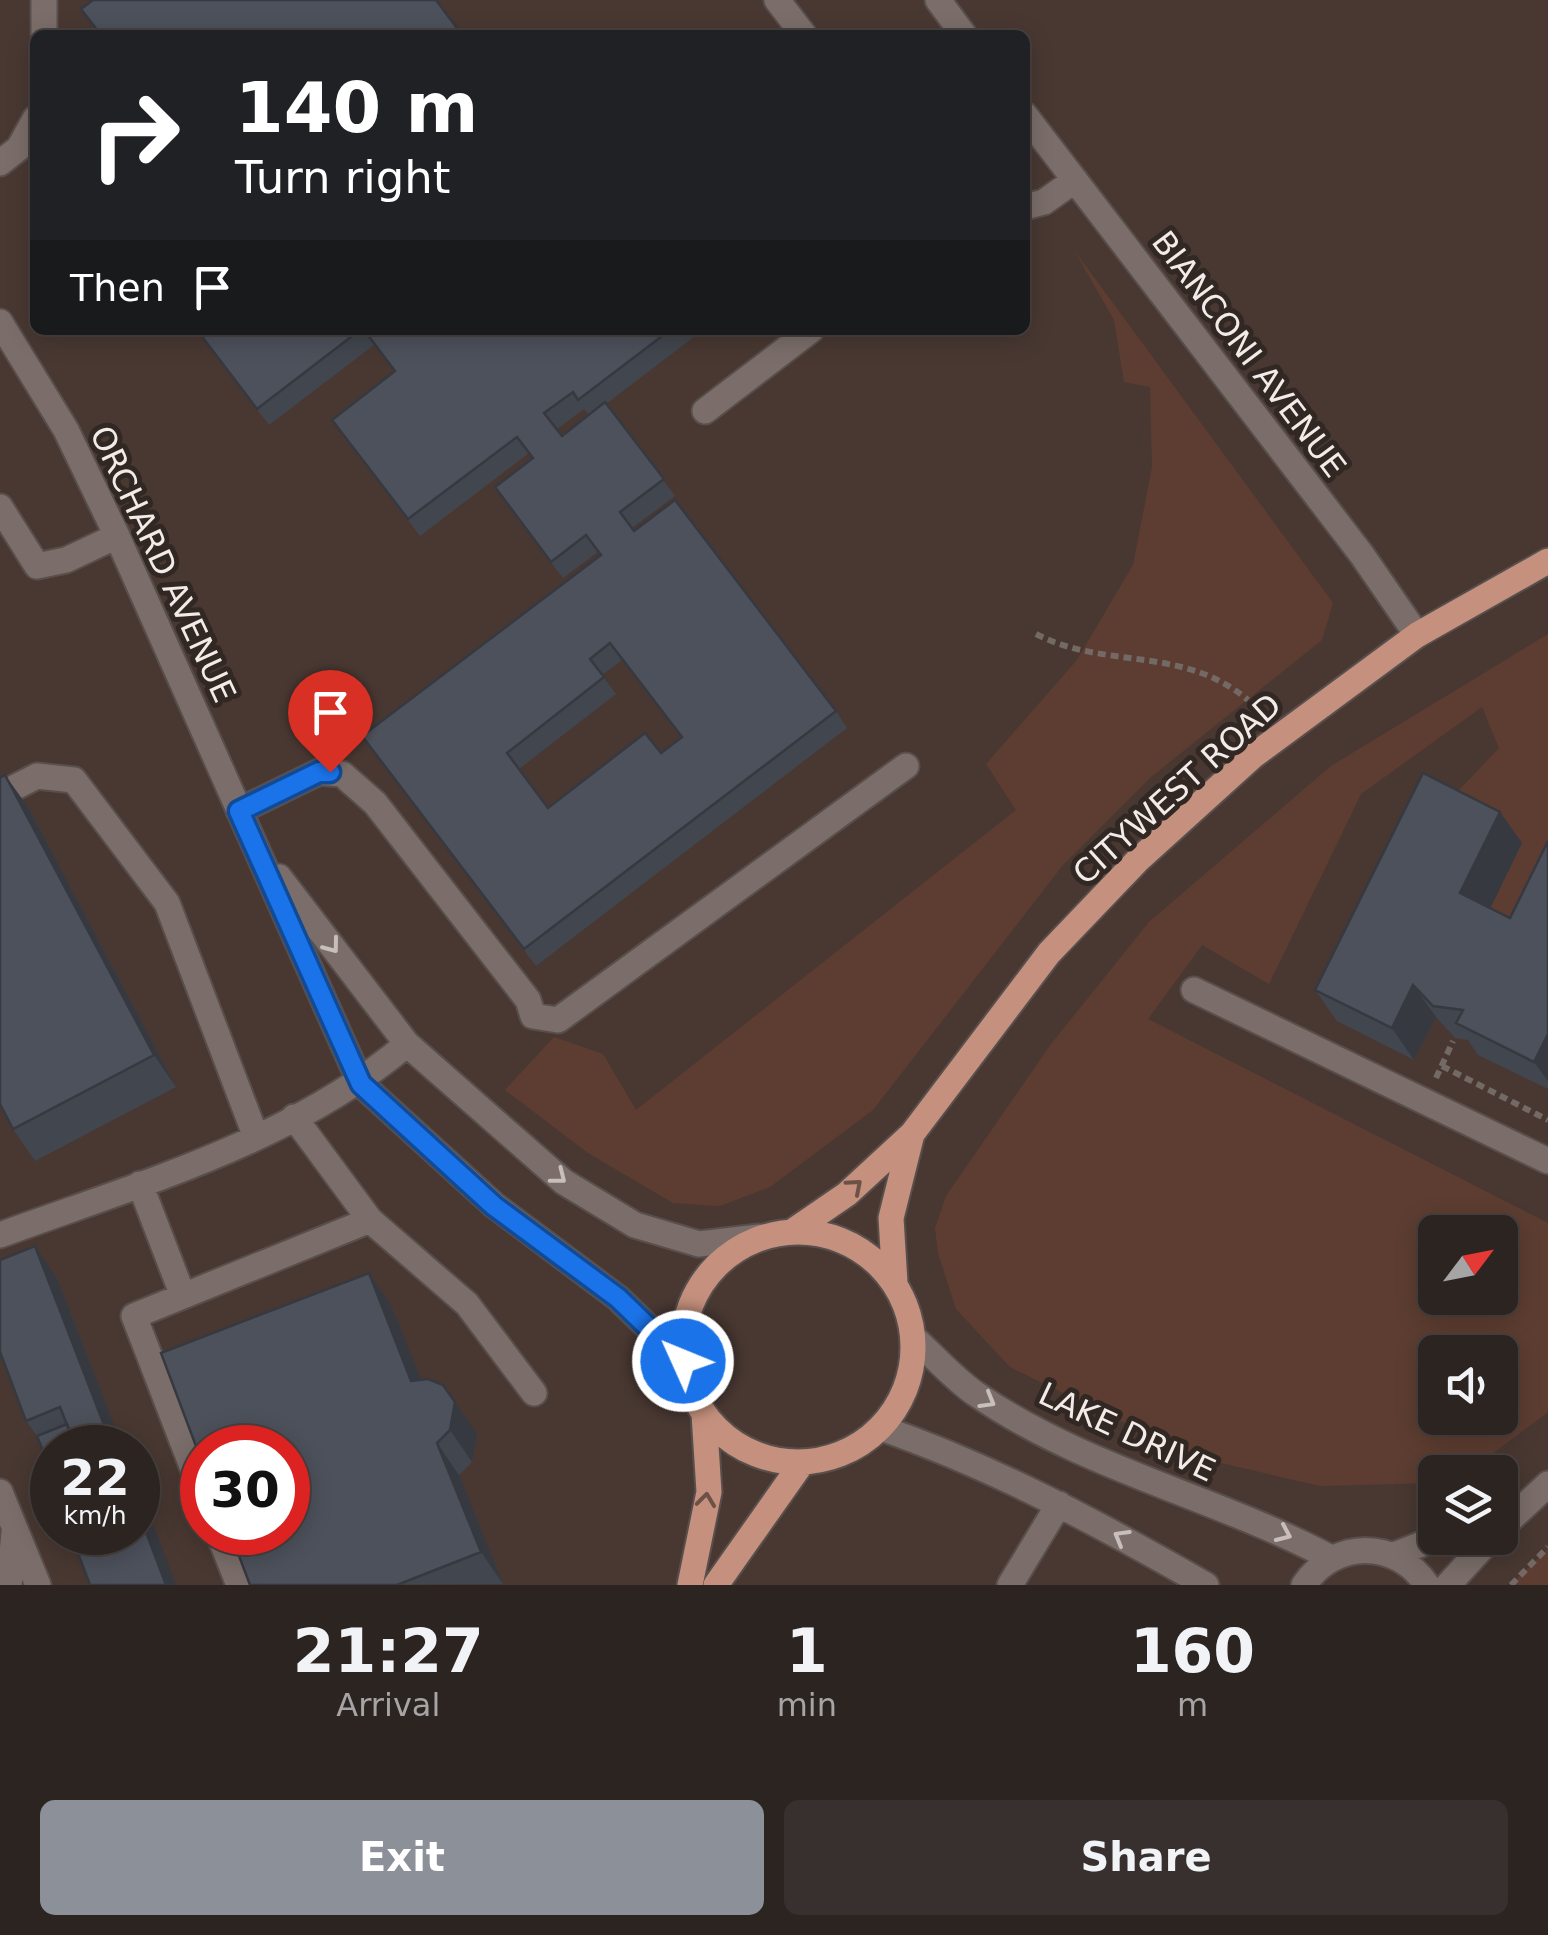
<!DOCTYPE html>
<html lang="en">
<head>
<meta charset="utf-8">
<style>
  body { margin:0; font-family:"DejaVu Sans",sans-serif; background:#38302e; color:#f1f3f6; height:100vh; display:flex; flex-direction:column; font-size:38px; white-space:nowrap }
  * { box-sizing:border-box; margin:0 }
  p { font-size:32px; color:#a6a4a5 }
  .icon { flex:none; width:55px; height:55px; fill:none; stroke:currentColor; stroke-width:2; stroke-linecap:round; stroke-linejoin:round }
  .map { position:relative; height:1585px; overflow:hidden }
  .details { display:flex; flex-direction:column; background:#2c2421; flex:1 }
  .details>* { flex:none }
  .top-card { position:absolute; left:30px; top:30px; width:1000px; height:305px; border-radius:15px; box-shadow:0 5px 25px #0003,0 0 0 2px #48413f; background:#202124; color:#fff; overflow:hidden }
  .needle { width:65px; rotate:58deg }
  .controls { position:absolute; left:1418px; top:1215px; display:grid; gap:20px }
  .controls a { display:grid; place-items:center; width:100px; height:100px; border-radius:15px; background:#2c2421; box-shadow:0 5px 25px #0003,0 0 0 2px #48413f; font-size:50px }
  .speed { position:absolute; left:30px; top:1425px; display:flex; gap:20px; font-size:50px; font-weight:700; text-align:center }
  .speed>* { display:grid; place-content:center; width:130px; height:130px; border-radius:50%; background:#2c2421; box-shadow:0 5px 25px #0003,0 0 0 2px #48413f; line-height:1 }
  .speed small { font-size:25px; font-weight:400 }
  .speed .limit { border:15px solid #d22; background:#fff; color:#111 }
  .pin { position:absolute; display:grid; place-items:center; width:85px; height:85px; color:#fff; margin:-102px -42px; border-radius:50% 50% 50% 0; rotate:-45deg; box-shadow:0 0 10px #0007 }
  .pin .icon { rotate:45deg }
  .me { position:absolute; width:110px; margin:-55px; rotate:314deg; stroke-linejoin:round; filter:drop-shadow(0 0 8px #0008) }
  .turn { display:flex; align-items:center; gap:35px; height:210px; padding:0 40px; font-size:45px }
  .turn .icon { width:130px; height:130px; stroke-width:2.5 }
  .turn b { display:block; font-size:70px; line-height:85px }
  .then { display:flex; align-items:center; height:95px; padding:0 40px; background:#0003; gap:20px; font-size:38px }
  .eta { display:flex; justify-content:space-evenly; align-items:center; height:170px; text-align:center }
  .eta b { font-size:60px; font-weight:800; line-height:70px }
  .action { display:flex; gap:20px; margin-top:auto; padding:20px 40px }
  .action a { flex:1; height:115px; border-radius:15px; background:#8c9099; color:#fff; font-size:40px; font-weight:800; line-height:115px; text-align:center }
  .action a+a { background:#38302e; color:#f1f3f6 }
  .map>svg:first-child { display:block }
  .built { fill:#493832; fill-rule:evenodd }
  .green { fill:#5d3d31; fill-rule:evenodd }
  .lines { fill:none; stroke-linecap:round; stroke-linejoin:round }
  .minor-casing { stroke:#584f4c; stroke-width:29 }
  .major-casing { stroke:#584f4c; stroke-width:29 }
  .path { stroke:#736965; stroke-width:6; stroke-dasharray:8 5; stroke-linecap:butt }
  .minor { stroke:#7b6e6a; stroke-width:25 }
  .major { stroke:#c5907d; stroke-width:25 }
  .wall { fill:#42464e; fill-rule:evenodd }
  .shaded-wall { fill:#363940 }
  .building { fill:#4d515b; stroke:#363940; stroke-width:2.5; fill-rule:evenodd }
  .oneway { stroke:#c8bfbc }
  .oneway2 { stroke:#6c5147 }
  .route-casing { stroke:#114b97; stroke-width:25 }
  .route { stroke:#1a73e8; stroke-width:18 }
  .labels { text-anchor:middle; stroke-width:10; stroke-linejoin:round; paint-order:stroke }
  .street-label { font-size:32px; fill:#f2ebe8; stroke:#312723 }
</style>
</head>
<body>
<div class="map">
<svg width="1548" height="1585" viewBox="0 0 1548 1585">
  <rect width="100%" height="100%" fill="#3b302c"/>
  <path class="built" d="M0,0H1548V1585H0ZM35,35H1025V330H35ZM1435,1232H1500V1298H1435ZM1435,1352H1500V1418H1435ZM52,1448H138V1532H52ZM202,1448H288V1532H202ZM1435,1472H1500V1538H1435Z"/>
  <path class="green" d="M1074,250L1333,603L1322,640L1151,777L1063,865L873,1110L770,1187L720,1206L673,1203L588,1153L505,1090L554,1037L603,1054L636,1110L1016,810L986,764L1077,660L1133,565L1152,467L1150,387L1124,382L1114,320Z
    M1548,634V917L1482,925L1445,805L1499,748L1482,707L1361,794L1269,984L1202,945L1148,1019L1548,1223V1412L1468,1472H1435V1483L1320,1486L1195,1457L1010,1367L956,1309L938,1253L935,1228L946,1196L1051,1044L1149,922L1331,766ZM1435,1232H1500V1298H1435ZM1435,1352H1500V1418H1435Z
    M1548,1549V1585H1510L1511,1584Z"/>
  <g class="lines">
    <g class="minor-casing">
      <path id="minor" d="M44,0V35
        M777,0L804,35
        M938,0L964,35
        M1025,115L1362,555L1417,635
        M0,163L19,148L35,119
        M1025,207L1044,202L1075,180
        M0,322L66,430L117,536L361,1084L494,1205L618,1298L683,1361
        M705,411L811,330
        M0,507L37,566L66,560L117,536
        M0,795L37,776L74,780L167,903L256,1137
        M239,811L319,772L342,774L375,803L528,1000L533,1016L558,1020L906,766
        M279,877L407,1044L564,1182L635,1225L699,1244L759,1237
        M1194,990L1548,1161
        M294,1117L370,1220L467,1304L534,1393
        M140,1184L183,1296L134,1316L202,1492
        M0,1235C139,1184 293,1141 407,1044
        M183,1296L370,1220
        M914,1338C934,1356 954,1379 976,1394C1085,1469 1216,1497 1331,1558
        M881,1428C996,1468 1101,1525 1206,1585
        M0,1492L38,1585
        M1500,1529L1548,1484
        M218,1532L239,1585
        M1394,1555L1437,1538
        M9,1585L14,1533
        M1010,1585L1059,1504
        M1304,1585C1335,1539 1396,1539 1427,1585
        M1448,1585L1491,1538"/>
    </g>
    <g class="major-casing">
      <path id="major" d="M793,1231L847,1194L912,1134L1049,953L1137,861L1253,756L1417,635L1548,561
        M683 1347a115 115 0 1 1 230 0a115 115 0 1 1-230 0Z
        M895,1283L891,1218L912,1134
        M690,1585L709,1492L704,1414
        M716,1585L802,1463"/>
    </g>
    <path class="path" d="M1036,634C1105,670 1183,645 1248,700
      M1442,1066L1548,1120
      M1436,1078L1453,1041
      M1511,1585L1548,1547"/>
    <use href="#minor" class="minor"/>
    <use href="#major" class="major"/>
  </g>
  <path class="wall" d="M196,330H703L606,404L675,496L632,528L836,711L847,728L536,966L362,736L600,555L598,552L563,578L506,504L495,487L532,458L529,453L420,536L332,420L395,372L374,345L269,425ZM584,409L589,415L562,436L557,429ZM622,660L682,737L661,753L548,808L519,769L616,694L602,675Z
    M28,807L176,1087L35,1161L13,1129Z
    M1548,841V1089L1478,1055L1468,1040L1455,1038L1436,1017L1414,1060L1337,1021L1315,990L1522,843L1490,908L1510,918Z
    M57,1278L123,1448H52L46,1459L37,1436L26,1421Z
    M391,1305L421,1380L477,1434L472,1462L459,1475L503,1584L250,1585Z"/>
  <path class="shaded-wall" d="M5,775L28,807L176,1087L154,1055Z
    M1500,812L1522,843L1482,925L1460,893Z
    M1413,985L1436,1017L1414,1060L1392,1028Z
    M1548,1034V1081L1534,1062Z
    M35,1246L57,1278L123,1448H113Z
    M369,1273L391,1305L434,1412L411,1381Z
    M455,1402L477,1434L472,1462L450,1430Z
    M437,1443L459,1475L503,1584L481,1552Z
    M138,1485L176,1585H166L138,1511Z"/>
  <path class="building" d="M93,0H436L462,35H101L81,9Z
    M197,330H360L257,409Z
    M364,330H670L578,400L573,392L544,413L562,436L605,402L664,479L620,512L634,531L675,500L836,711L524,949L362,736L601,555L586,535L551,562L495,487L533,458L517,437L408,519L332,420L395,371ZM610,643L682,737L661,753L645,733L548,808L507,753L604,677L590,659Z
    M1423,773L1500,812L1460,893L1510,918L1548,841V1034L1534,1062L1456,1023L1463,1010L1433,1006L1413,985L1392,1028L1315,990Z
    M5,775L154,1055L13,1129L0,1104V778Z
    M35,1246L113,1448H76L60,1407L26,1421L0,1352V1260Z
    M369,1273L411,1381L428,1379L443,1385L455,1402L450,1430L437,1443L481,1552L397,1585H250L230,1532H288V1448H202V1462L161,1353Z
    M67,1424L76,1447L52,1448V1456L46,1459L37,1436Z
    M52,1456V1488L42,1460Z
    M138,1511L166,1585H90L70,1532H138Z"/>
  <defs><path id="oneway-chevron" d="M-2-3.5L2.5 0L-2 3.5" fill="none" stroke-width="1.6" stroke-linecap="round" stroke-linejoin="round" transform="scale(2.5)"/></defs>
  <g class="oneway">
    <use href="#oneway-chevron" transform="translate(332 946) rotate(53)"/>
    <use href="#oneway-chevron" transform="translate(559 1177) rotate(38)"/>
    <use href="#oneway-chevron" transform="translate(988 1401) rotate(30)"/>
    <use href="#oneway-chevron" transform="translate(1284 1534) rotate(24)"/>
    <use href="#oneway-chevron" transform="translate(1121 1537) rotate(-150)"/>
  </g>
  <g class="oneway2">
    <use href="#oneway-chevron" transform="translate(855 1186) rotate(-41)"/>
    <use href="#oneway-chevron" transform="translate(706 1500) rotate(-83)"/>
  </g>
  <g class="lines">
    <g class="route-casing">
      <path id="route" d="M330,772H319L239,811L361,1084L494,1206L618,1298L683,1361"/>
    </g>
    <use href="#route" class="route"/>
  </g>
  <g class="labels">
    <g class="street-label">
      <text transform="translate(1249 354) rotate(53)" y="11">BIANCONI AVENUE</text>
      <text transform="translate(163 564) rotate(65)" y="11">ORCHARD AVENUE</text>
      <text transform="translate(1177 789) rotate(-42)" y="11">CITYWEST ROAD</text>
      <text transform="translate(1127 1432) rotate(25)" y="11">LAKE DRIVE</text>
    </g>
  </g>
</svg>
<div class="controls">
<a><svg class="needle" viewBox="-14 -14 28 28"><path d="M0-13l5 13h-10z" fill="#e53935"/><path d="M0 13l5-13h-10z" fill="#a6a4a5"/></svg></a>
<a><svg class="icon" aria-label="sound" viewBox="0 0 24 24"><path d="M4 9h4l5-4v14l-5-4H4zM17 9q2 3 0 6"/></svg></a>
<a><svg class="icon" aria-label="layers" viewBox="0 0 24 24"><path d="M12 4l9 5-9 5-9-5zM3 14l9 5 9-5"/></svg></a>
</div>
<div class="speed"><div>22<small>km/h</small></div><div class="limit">30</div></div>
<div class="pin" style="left:330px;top:772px;background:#d93025"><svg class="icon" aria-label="arrive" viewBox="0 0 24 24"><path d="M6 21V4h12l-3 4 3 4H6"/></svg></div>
<svg class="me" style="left:683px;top:1361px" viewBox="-20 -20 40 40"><circle r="17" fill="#1a73e8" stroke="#fff" stroke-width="3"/><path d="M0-11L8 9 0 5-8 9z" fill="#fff"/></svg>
<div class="top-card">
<div class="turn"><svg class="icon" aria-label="right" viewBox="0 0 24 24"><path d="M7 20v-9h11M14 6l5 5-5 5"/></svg><div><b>140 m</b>Turn right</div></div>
<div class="then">Then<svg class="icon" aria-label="arrive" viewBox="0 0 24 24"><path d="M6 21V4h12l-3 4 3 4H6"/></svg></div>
</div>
</div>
<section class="details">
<div class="eta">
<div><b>21:27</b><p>Arrival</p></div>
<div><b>1</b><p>min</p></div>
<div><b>160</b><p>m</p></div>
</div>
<div class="action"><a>Exit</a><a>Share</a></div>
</section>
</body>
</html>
